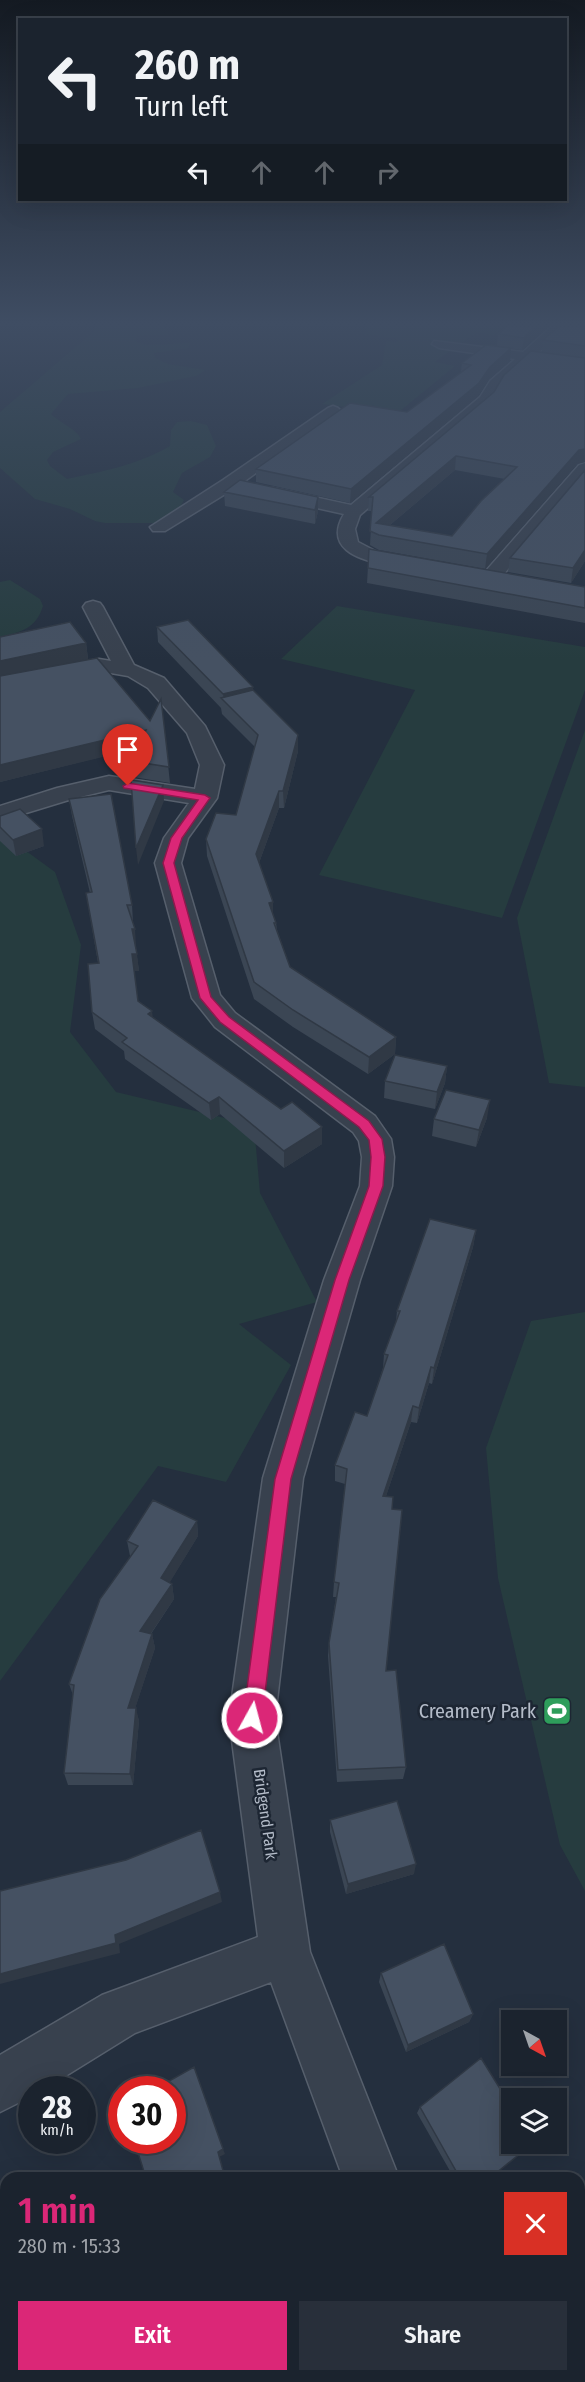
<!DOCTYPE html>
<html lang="en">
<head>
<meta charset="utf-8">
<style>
  body { margin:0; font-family:"Fira Sans Condensed",sans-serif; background:#282f3a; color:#f1f3f6; height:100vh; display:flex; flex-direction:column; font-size:22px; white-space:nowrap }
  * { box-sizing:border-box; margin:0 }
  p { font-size:20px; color:#a0a4aa }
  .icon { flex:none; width:33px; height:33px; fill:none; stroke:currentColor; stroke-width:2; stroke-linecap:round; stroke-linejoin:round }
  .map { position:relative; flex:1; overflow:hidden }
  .sheet { position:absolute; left:0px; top:2172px; width:585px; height:210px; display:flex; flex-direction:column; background:#1b232e; border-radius:18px 18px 0 0; box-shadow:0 6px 24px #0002,0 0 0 2px #39404a }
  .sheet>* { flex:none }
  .guide { position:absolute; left:18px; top:18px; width:549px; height:183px; border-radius:0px; box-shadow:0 6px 24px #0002,0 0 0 2px #39404a; background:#1b232e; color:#f1f3f6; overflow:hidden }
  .needle { width:39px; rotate:140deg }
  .buttons { position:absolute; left:501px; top:2010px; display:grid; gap:12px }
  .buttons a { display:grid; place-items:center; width:66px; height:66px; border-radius:0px; background:#1b232e; box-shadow:0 6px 24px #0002,0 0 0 2px #39404a; font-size:30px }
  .speed { position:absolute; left:18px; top:2076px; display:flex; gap:12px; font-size:30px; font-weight:700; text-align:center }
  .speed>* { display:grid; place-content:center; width:78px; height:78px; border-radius:50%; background:#1b232e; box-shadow:0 6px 24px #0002,0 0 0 2px #39404a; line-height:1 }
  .speed small { font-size:15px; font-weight:400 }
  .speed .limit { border:9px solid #d22; background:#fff; color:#111 }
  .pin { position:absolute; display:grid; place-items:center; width:51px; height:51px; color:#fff; margin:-62px -26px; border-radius:50% 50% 50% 0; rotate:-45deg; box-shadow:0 0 6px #0007 }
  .pin .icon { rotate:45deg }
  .me { position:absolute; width:66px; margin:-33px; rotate:7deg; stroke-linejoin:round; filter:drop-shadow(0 0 4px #0008) }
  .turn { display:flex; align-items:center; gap:21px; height:126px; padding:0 18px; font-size:27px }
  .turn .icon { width:78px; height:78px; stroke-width:2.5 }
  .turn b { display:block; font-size:42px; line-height:51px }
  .lanes { display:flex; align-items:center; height:57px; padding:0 18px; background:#0003; justify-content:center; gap:30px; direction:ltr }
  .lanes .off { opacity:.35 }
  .round { display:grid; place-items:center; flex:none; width:63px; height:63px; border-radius:0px; background:#282f3a }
  .overview { display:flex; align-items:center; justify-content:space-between; height:102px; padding:0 18px }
  h1 { font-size:36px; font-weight:600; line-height:45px; color:#db2777 }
  .action { display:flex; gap:12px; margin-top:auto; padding:12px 18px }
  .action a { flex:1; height:69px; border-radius:0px; background:#db2777; color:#fff; font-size:24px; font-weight:600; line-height:69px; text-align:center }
  .action a+a { background:#282f3a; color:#f1f3f6 }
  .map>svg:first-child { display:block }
  .green { fill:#263c3f }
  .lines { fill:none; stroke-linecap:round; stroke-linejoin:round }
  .minor-casing { stroke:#565f6c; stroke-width:3 }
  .minor { fill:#38414e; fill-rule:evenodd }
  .wall { fill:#3b4654; fill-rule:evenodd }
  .shaded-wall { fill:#303945 }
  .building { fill:#455162; stroke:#303945; stroke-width:1.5; fill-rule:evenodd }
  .route { fill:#db2777; stroke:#8e194d; stroke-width:1.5 }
  .labels { text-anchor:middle; stroke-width:5; stroke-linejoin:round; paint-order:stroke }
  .street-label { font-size:16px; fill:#b4bcc9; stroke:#1d2633 }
  .near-poi-label { font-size:20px; fill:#b4bcc9; stroke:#1d2633; text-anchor:end }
</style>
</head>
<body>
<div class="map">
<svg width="585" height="2382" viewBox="0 0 585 2382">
  <rect width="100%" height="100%" fill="#242f3e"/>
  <path class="green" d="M97,326H164L169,332L166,335L138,336L136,338L137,342L146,345L190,343L189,348L154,353L155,358L168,364L205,370L196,376L138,388L68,394L51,414C60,423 77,429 81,439L53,452L47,460L50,466L67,479C104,471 137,465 170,446L171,430L177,422L191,421L207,425L216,446L210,457L182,473L173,492L184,500L178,511L159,523H105L95,521L70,509L35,499L0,468V412L93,332Z
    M366,326H506L494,335L477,333L461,343L441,341L433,347L450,351L435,362L455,366L389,420L353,408L322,404L382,365L386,341L396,342L400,339L365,334Z
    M10,580L40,599L43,606C36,629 21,632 0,637V582Z
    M337,606L585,647V690L502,918L319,875L415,690L281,659Z
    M585,730V1087L549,1083L517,918Z
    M0,832L55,872L81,945L70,1032L116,1092L254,1125L260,1193L317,1302L239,1324L291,1365L226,1482L158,1466L0,1681Z
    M585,1312V1891L560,1845L498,1578L486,1448L531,1321Z"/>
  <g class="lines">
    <g class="minor-casing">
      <path id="minor" d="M552,326H562L564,329L537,354L585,361V369L529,361L501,386L491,403L360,515L355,529L358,542L377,552L419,560L421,564L419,568C408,571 396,567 385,565C357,559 324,548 344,514L267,497L264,493L267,489L273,488L351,505L480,397L490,381L515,359L439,348L432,344L434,341L523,352Z
        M333,406L338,408L341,411L338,414L235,488L165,531H153L150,527L223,480L328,408Z
        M585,463V478L498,581H484L482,577L484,573L579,465Z
        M93,601L100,603L103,607L134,665L164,678L205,726L224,765L217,798L188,838L181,863L220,995L235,1013L375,1116L391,1139L394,1157L392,1186L360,1280L303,1478L275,1718L310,1952L399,2178H343L271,1982L135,2033L43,2090H32V2096L0,2112V2055L102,1995L258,1937L229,1718L263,1478L324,1280L360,1186L362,1157L359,1141L353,1132L215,1027L192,998L155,863L164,838L189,803L109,790L72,799L0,821V806L57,788L109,776L195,789L200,765L187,733L148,688L128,676L99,671L0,691V679L99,659L111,661L83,607L86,603Z
        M425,2376H485L487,2382H427Z"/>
    </g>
    <use href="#minor" class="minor"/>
  </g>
  <path class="wall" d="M585,326V462L577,464L485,569L379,550L370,545L372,511H368L369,497L542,352L543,340ZM455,470L505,479L452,536L390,525Z
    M546,328L522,350L509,348H511L510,361L489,379L478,396L350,503L256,482V469L407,412L461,372L462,363L497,346L498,334Z
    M224,492L318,511L315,524L225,506Z
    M369,549L585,587V623L367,583Z
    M510,558L585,561L571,583L508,572Z
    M70,622L86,643L88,659L47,667L97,658L150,721L161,699L170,783L133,777L131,761L137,748L0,782V637Z
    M157,627L253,687V690L298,735V751L284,808H279L259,863L273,914L276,923L277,930L290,967L396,1037L395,1054L368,1074L293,1027L254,999L207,856L206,839L236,815L255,747L222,714L221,708L158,642Z
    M69,799L132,905L133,922H132L139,971H134L138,1001L153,1018L281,1109L322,1127V1144L284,1168L220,1114L211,1120L125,1059L124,1051L95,1029L92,1012L98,963L86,893H90L72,816Z
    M0,816L44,846L16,856L0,841Z
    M447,1066L445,1083L435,1109L384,1098L385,1081Z
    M487,1118L476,1147L432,1136L434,1119Z
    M476,1230L473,1247L432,1384L429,1383L417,1423L411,1422L386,1496V1671L406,1767L403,1779L337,1782L328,1656L329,1643L336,1597H333L334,1582L345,1484L335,1481V1465L367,1416L383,1368L384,1354L396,1321L397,1311Z
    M197,1521L198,1536L169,1583L172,1584L174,1599L151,1634H152L155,1648L135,1708L139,1721L133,1785H68L64,1773L73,1695L69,1684L131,1556H130L127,1541Z
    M330,1820L414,1874L346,1894L330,1832Z
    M381,1973L473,2014L469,2022L406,2052L379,1982Z
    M420,2107L491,2178H454L417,2113Z"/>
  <path class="shaded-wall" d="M536,326H546V328L522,350L524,338Z
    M511,348L510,361L489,379L478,396L350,503L351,489Z
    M585,449V462L577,464L485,569L487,554L579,450Z
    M456,456L455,470L378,535L376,523Z
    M318,497V511L315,524V510Z
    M585,550V561L571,583L573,568Z
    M86,643L88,659L0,677V661Z
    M253,687L254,703L224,700L223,694Z
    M146,730L148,746L0,782V765Z
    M298,735V751L284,808L283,791Z
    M163,785L164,801L138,865L136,848Z
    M279,791V808L256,871V854Z
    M42,829L44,846L16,856L13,840Z
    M273,902V919L269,903Z
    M132,929H135L136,946H134Z
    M132,954H137L139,971H134Z
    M152,1011L154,1028L148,1014Z
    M396,1037L395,1054L368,1074L369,1057Z
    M447,1066L445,1083L435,1109L437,1092Z
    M219,1097L220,1114L211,1120L209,1103Z
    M490,1100L487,1118L476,1147L479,1130Z
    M322,1127V1144L284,1168V1151Z
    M476,1230L473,1247L432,1384L434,1368Z
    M431,1367L429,1383L417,1423L419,1408Z
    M413,1406L411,1422L381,1511L383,1496Z
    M197,1521L198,1536L164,1592L161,1578Z
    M172,1584L174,1599L143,1645L140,1631Z
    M152,1634L155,1648L131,1721L128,1708Z
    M136,1708L139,1721L133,1785L130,1774Z
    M416,1864L414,1874L346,1894L348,1884Z
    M220,1892L222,1902L119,1944L120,1953L0,1984V1974L115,1935Z
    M473,2014L469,2022L406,2052L408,2045Z
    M223,2149L225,2154L219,2157L218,2152Z
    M6,2330V2337L0,2343V2335Z"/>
  <path class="building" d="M508,326H536L524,338L498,334Z
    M559,326H585V346L543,340Z
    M486,345L511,348L490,367L479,383L351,489L256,469L350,403L407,412L471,365L462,363Z
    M531,351L585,358V449L579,450L487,554L379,535L370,531L373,497H369L494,392L504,375ZM456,456L517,467L481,501L452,536L376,523Z
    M585,470V550L573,568L510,558Z
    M240,480L318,497L315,510L224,492Z
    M369,549L585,587V608L368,568Z
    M188,620L253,687L223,694L157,627Z
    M70,622L86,643L0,661V637Z
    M97,658L150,721L161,699L169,767L131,761L146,730L0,765V676Z
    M253,690L298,735L283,791H279L256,854L273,902L269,903L276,923H274L290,967L396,1037L369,1057L293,1010L254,982L206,839L216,813L236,815L258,735L221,698Z
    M131,780L163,785L136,848Z
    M111,794L132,905H127L135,929H132L137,954H132L138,1001L152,1011L148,1014L281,1109L292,1102L322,1127L284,1151L219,1097L209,1103L122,1042L127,1038L92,1012L88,964L99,963L86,893L92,892L69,799Z
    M20,809L42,829L13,840L0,827V816Z
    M395,1055L447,1066L437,1092L385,1081Z
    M446,1090L490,1100L479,1130L434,1119Z
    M430,1219L476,1230L434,1368L431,1367L419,1408L413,1406L383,1496L393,1497L392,1509L402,1510L386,1671L396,1670L406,1767L338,1770L329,1643L339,1583L334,1582L347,1469L335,1465L355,1412L367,1416L388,1355L384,1354L400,1311H397Z
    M153,1500L197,1521L161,1578L172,1584L140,1631L152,1634L128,1708H136L130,1774L64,1773L74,1685L69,1684L100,1599L138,1546L127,1541Z
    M397,1801L416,1864L348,1884L330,1820Z
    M201,1830L220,1892L115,1935L116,1943L0,1974V1891L126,1860Z
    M444,1944L473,2014L408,2045L381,1973Z
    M481,2058L512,2108V2144H532L490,2178H460L420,2107Z
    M194,2067L223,2149L218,2152L225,2178H146L134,2140H172V2090H153Z
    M6,2216V2330L0,2335V2221Z
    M579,2224L585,2234V2326L579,2332Z
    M196,2376H315L318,2382H199Z"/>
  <linearGradient id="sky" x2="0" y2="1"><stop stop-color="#141a22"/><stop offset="0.49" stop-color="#3f4d63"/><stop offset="1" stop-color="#3f4d63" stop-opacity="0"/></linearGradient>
  <rect width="585" height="660" fill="url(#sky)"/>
  <path class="route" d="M128,783L205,795L210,798L182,838L174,863L211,997L229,1017L369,1121L382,1139L385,1157L383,1186L349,1280L291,1479L262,1718L259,1725L252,1727L246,1725L243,1718L275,1479L335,1280L369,1186L371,1157L369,1140L359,1127L220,1022L200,998L163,863L171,838L198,800L124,788L123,786Z"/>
  <defs>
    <g id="stadium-square" transform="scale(1.5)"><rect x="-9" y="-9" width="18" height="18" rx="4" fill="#2e9e5b" stroke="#1d2633"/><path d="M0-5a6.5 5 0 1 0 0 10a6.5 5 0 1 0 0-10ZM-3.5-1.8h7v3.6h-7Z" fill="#fff"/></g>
  </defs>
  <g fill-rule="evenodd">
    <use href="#stadium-square" x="557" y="1711"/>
  </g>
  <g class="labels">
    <g class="street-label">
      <text transform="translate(266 1814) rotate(82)" y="6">Bridgend Park</text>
    </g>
    <g class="near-poi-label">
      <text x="536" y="1718">Creamery Park</text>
    </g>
  </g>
</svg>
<div class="buttons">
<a><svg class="needle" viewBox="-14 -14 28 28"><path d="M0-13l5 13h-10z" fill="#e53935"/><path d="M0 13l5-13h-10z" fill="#a0a4aa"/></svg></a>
<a><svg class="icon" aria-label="layers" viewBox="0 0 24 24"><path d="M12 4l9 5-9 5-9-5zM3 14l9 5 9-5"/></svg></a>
</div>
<div class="speed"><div>28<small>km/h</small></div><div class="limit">30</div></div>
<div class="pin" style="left:128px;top:786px;background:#d93025"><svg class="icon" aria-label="arrive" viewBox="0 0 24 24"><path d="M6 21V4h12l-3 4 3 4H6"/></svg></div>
<svg class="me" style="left:252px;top:1718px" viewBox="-20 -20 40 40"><circle r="17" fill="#db2777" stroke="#fff" stroke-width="3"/><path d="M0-11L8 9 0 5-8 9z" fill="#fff"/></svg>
<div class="guide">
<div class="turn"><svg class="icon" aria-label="left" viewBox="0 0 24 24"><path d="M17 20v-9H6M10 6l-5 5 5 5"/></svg><div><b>260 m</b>Turn left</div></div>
<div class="lanes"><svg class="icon" aria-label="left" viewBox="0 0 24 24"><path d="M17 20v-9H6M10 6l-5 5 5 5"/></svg><svg class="icon off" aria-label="ahead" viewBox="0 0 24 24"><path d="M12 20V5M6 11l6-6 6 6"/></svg><svg class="icon off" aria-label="ahead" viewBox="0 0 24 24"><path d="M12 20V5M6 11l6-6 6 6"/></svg><svg class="icon off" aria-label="right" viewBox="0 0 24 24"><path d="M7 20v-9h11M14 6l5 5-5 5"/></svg></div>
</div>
<section class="sheet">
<div class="overview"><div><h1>1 min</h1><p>280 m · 15:33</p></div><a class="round" style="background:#d93025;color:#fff"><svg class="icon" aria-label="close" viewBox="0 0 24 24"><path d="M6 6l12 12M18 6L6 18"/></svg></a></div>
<div class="action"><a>Exit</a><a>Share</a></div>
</section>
</div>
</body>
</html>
